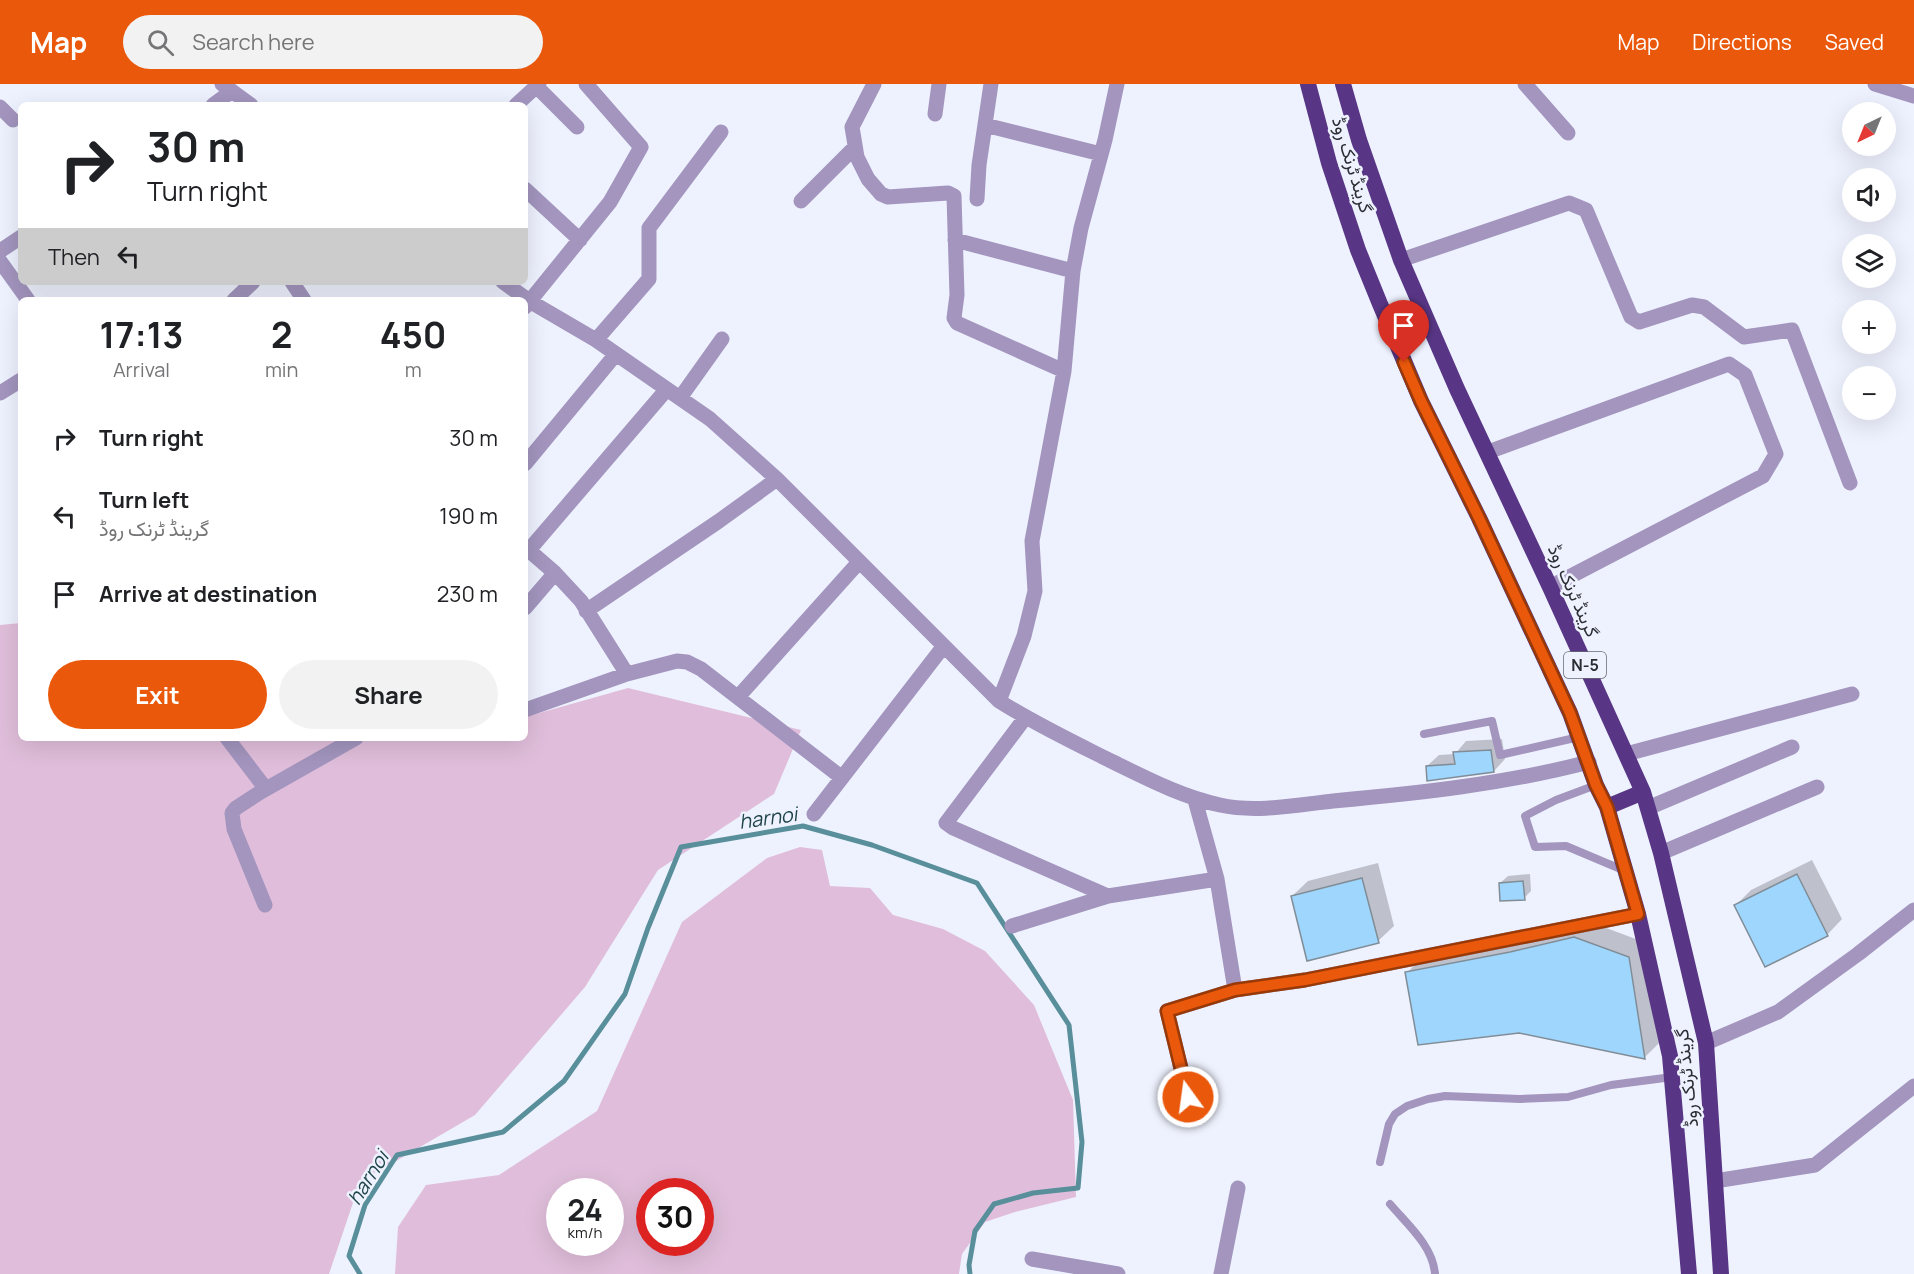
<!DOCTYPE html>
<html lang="en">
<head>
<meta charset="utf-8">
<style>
  body { margin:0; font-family:Manrope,Vazirmatn,sans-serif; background:#f2f2f2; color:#202124; height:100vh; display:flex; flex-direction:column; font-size:22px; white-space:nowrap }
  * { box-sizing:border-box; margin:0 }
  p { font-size:20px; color:#757577 }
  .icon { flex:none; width:33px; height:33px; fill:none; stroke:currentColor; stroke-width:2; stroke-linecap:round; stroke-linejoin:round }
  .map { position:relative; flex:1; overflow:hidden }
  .panel { position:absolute; left:18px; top:213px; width:510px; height:444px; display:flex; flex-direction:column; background:#fff; border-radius:9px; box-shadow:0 6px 24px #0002 }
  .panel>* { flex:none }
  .top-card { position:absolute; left:18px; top:18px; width:510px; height:183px; border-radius:9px; box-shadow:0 6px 24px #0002; background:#fff; color:#202124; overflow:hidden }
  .needle { width:39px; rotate:223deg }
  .controls { position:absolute; left:1842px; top:18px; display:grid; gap:12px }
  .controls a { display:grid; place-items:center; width:54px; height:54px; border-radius:50%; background:#fff; box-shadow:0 6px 24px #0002; font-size:30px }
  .speed { position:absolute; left:546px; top:1094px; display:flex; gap:12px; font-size:30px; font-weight:700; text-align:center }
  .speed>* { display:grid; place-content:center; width:78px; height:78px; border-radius:50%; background:#fff; box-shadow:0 6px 24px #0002; line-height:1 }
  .speed small { font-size:15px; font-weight:400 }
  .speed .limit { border:9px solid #d22; background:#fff; color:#111 }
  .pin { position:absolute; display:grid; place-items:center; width:51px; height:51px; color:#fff; margin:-62px -26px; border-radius:50% 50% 50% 0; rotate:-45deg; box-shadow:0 0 6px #0007 }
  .pin .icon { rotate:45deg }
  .me { position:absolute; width:66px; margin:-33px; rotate:346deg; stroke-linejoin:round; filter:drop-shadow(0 0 4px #0008) }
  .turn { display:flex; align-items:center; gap:21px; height:126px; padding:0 30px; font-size:27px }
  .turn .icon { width:78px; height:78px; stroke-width:2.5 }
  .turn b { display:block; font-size:42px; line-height:51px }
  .then { display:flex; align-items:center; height:57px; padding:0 30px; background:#0003; gap:12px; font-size:22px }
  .eta { display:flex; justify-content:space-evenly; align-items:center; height:102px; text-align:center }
  .eta b { font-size:36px; font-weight:700; line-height:42px }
  .action { display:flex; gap:12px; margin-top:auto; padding:12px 30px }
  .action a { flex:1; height:69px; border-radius:36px; background:#ea580c; color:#fff; font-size:24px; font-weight:700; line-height:69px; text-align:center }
  .action a+a { background:#f2f2f2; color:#202124 }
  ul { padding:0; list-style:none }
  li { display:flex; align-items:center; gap:18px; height:78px; padding:0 30px }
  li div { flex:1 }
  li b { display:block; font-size:22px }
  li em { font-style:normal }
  header { display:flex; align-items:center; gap:36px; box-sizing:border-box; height:84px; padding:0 30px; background:#ea580c; color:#fff }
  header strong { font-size:28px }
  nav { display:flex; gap:33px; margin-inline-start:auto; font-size:21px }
  .search { width:420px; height:54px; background:#f2f2f2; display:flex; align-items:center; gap:15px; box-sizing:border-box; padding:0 21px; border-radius:33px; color:#757577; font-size:22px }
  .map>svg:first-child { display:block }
  .green { fill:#e0bedb; fill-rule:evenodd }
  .shadow { fill:#0003 }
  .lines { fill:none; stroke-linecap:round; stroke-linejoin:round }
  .stream { stroke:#588f9a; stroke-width:5 }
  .building { fill:#9fd6fd; stroke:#808d97; stroke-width:1.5 }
  .service { stroke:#a395be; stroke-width:8 }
  .minor { stroke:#a395be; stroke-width:15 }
  .trunk { stroke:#583685; stroke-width:16 }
  .route-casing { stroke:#983908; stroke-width:15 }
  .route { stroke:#ea580c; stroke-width:10 }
  .labels { text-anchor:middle; stroke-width:5; stroke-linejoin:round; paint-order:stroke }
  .shield { fill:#eef2fe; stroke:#666870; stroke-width:1.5 }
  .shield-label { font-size:16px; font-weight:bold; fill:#2b2d33 }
  .street-label { font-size:18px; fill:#2b2d33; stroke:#eef2fe }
  .water-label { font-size:20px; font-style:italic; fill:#20454b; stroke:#eef2fe }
</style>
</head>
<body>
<header>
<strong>Map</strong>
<div class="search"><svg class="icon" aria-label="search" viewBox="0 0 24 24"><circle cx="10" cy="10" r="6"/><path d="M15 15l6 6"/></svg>Search here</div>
<nav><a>Map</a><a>Directions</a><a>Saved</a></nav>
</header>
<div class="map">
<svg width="1914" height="1190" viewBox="0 0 1914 1190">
  <rect width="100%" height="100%" fill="#eef2fe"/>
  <path class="green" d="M21,539V654H525V633L628,604L801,646L774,710L658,786L585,903L475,1031L360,1098L329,1190H0V541Z
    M800,763L822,766L830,802L870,804L893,831L943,845L985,867L1034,921L1073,1016L1076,1113L1015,1128L985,1138L962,1170L959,1190H395L398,1143L426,1101L499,1091L597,1027L682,838L767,774ZM560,1107H610V1158H560ZM650,1107H700V1158H650Z"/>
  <path class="shadow" d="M1502,655L1505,675L1494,687L1427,682L1439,671L1455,670L1466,657Z
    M1812,776L1842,835L1827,851L1736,821L1751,806Z
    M1378,779L1394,842L1378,857L1292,812L1308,797Z
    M1530,790L1531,807L1524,814L1500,799L1508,792Z
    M1590,838L1644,858L1660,958L1645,973L1407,889L1422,873Z"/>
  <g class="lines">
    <path class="stream" d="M360,1190L349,1172L365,1121L397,1071L503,1048L564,997L625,910L648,844L681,763L803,742L872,761L977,799L1069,941L1082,1058L1078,1104L1033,1109L994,1120L975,1147L969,1181L970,1190"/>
  </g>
  <path class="building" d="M1491,666L1494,688L1427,697L1426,682L1455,680L1453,668Z
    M1797,790L1828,852L1765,883L1734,821Z
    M1362,794L1379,859L1307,877L1291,812Z
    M1523,797L1525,816L1500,817L1499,799Z
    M1574,853L1629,873L1645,975L1519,949L1418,961L1405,888L1510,868Z"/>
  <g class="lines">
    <path class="service" d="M1424,650L1492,637L1500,671L1579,653
      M1596,701L1556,716L1525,732L1535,763L1566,762L1623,786
      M1380,1078L1389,1040L1395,1030L1407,1022L1428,1015L1445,1012L1520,1015L1568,1013L1611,1001L1672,993
      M1390,1120C1407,1140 1433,1162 1435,1190"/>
    <path class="minor" d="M222,0L251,21
      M874,0L852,43L857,73L868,95L881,110L888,113L948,109L954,112L957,211L954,234L957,239L1064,287
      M1525,0L1568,49
      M1875,0L1914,12
      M536,2L577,43
      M213,21L232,7
      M516,21L539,0
      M0,23L13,36
      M935,30L939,0
      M985,41L1101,70
      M525,105L580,156
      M977,115L979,81L991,0
      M801,117L855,63
      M955,156L1073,187
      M0,167L21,153
      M1401,176L1569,119L1586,126L1631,233L1639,238L1692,221L1704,223L1744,253L1792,246L1850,399
      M0,177L28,216
      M292,198L304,216
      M503,198L531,218L596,256L710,335L777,395L999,617C1035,640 1073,658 1111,677C1146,694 1182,713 1220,721C1256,729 1297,721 1333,717C1419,709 1505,700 1589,678
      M234,216L253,198
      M525,223L610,118L641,63L586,0
      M596,256L649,195V144L721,48
      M0,309L21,296
      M680,314L722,255
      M1488,368L1729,280L1745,291L1776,370L1763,392L1550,503
      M525,380L616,270
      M525,463L555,489L581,517L627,590
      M529,466L667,305
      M525,524L555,489
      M586,527L719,437L777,395
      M738,613L859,478
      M999,617L1024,552L1035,507L1032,457L1064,287L1073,187L1081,144L1105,56L1117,0
      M525,626L627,590L677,577L687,578L701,585L841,693
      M1025,634L946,739L953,744L1108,812L1217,795
      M227,654L266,705
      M1626,670L1852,610
      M1195,716L1217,795L1235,906
      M1648,724L1792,663
      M814,730L943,563
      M1661,769L1817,703
      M265,821L234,745L232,729L236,724L259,709L356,654
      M1012,842L1108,812
      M1706,959L1778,928L1858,870L1914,826
      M1188,1013L1167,927L1235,906L1305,896L1638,830
      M1715,1097L1815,1081L1914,1002
      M1032,1175L1118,1190
      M1221,1190L1238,1104"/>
    <path class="trunk" d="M1308,0L1329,79L1358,166L1380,220L1421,317L1479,434L1570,629L1596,701L1607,723L1638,830L1670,972L1689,1190
      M1343,0L1359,56L1401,176L1457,305L1550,503L1643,708L1661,769L1706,959L1721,1190
      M1607,723L1643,708"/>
  </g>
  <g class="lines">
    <g class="route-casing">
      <path id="route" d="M1188,1013L1167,927L1235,906L1305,896L1638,830L1607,723L1596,701L1570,629L1479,434L1421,317L1404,278"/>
    </g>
    <use href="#route" class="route"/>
  </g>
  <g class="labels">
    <rect class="shield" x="1564" y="568" width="42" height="26" rx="4.5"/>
    <g class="shield-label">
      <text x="1585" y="587">N-5</text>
    </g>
    <g class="street-label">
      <text transform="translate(1352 81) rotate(73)" y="6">گرینڈ ٹرنک روڈ</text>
      <text transform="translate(1573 507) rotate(66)" y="6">گرینڈ ٹرنک روڈ</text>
      <text transform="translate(1687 994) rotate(-96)" y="6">گرینڈ ٹرنک روڈ</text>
    </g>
    <g class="water-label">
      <text transform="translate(768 734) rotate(-8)" y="7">harnoi</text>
      <text transform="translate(368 1094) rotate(-58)" y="7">harnoi</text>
    </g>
  </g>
</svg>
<div class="controls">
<a><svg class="needle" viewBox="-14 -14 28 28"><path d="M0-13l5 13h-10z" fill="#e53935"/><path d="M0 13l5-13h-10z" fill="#757577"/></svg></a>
<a><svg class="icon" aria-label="sound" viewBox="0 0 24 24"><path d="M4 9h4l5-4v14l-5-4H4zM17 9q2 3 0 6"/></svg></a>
<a><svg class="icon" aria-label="layers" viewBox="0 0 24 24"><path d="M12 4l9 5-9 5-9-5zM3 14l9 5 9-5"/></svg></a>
<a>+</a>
<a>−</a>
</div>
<div class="speed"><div>24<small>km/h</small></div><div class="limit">30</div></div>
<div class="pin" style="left:1404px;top:278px;background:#d93025"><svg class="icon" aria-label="arrive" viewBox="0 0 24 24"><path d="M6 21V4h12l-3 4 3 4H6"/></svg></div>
<svg class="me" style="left:1188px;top:1013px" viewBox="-20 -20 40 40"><circle r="17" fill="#ea580c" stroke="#fff" stroke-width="3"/><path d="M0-11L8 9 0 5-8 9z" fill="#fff"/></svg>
<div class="top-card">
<div class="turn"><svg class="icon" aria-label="right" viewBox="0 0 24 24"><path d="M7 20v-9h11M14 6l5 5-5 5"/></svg><div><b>30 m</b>Turn right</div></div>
<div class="then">Then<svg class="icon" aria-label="left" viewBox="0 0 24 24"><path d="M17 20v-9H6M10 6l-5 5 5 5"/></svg></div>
</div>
<section class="panel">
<div class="eta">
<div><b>17:13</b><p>Arrival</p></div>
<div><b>2</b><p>min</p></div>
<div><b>450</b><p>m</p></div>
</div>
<ul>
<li><svg class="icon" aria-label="right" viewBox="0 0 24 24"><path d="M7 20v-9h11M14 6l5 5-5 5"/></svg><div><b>Turn right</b></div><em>30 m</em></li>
<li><svg class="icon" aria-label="left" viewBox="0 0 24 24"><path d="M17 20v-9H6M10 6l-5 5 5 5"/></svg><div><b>Turn left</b><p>گرینڈ ٹرنک روڈ</p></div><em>190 m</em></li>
<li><svg class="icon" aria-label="arrive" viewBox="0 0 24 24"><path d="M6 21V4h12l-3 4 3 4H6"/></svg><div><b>Arrive at destination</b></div><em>230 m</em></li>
</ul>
<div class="action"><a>Exit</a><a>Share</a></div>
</section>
</div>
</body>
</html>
